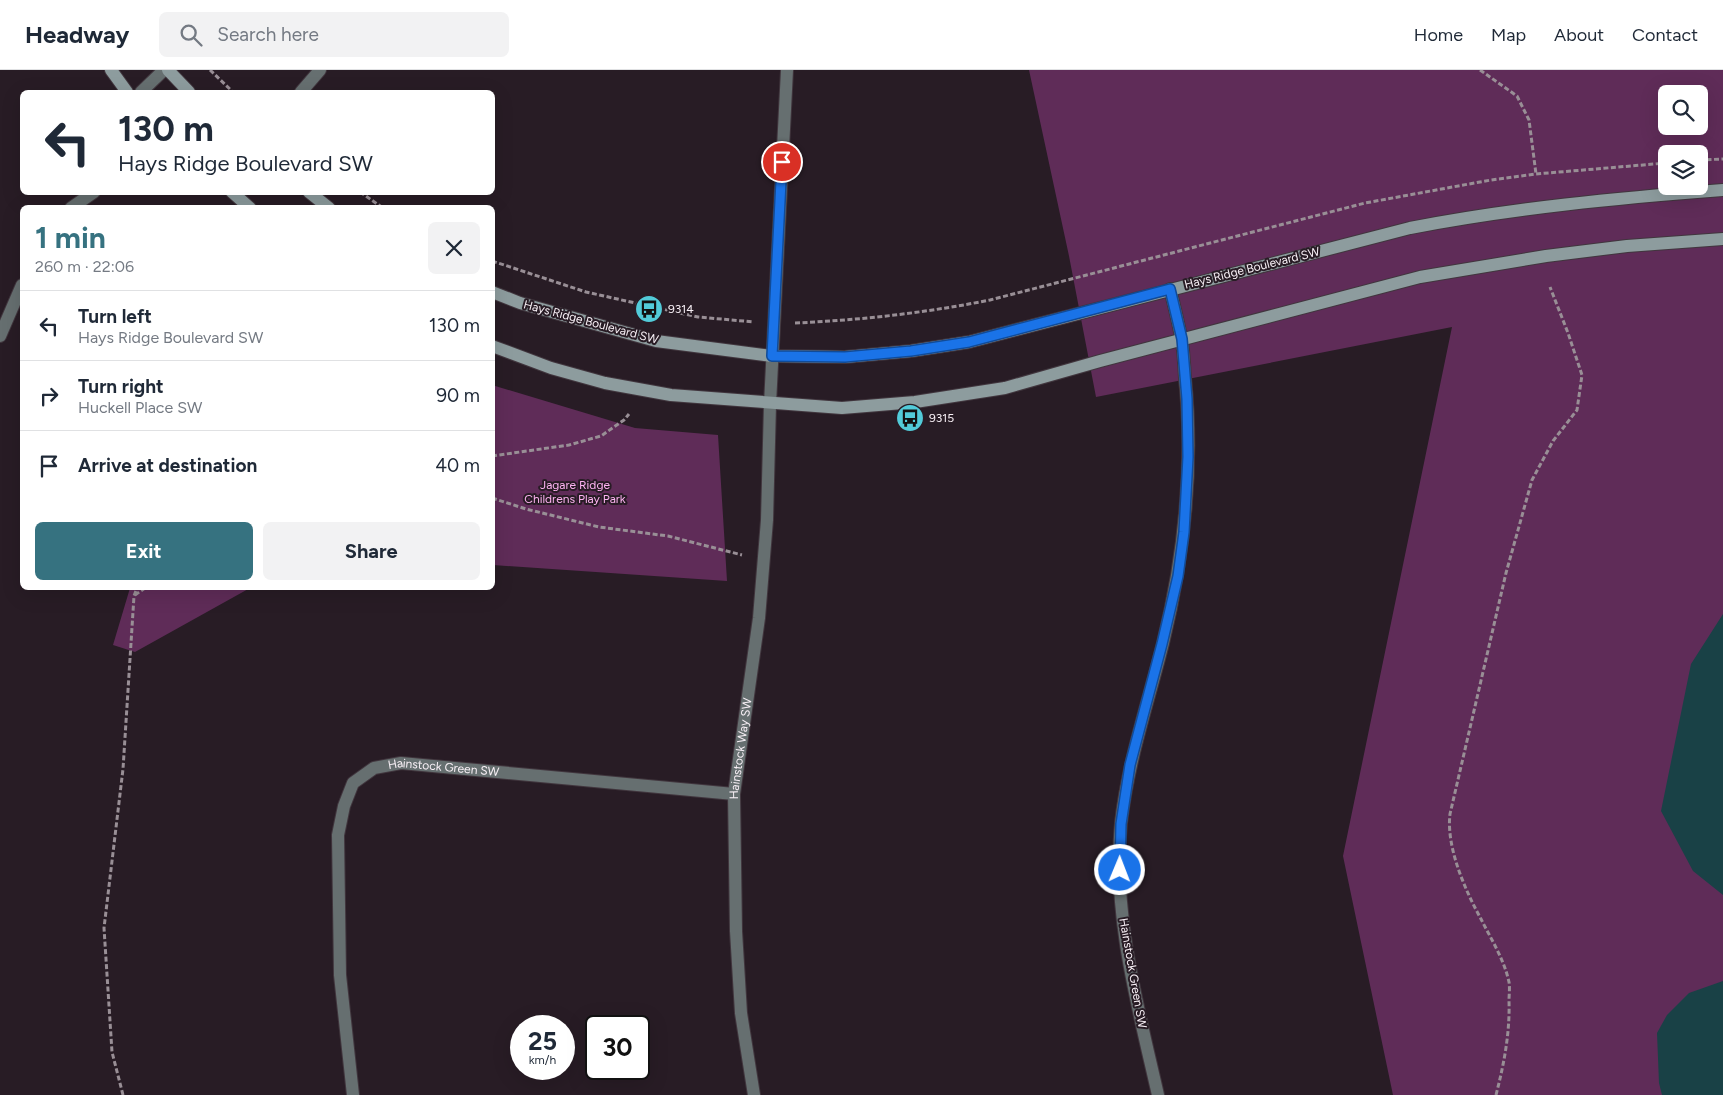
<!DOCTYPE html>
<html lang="en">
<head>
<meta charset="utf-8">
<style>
  body { margin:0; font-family:Figtree,sans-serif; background:#f2f2f3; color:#1f2937; height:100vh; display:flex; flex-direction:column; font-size:19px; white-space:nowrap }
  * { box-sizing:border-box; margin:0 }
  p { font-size:16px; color:#747a83 }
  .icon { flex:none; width:28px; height:28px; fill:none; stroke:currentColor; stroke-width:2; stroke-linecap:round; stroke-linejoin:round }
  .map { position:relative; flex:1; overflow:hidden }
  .sheet { position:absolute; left:20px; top:135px; width:475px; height:385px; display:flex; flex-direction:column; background:#fff; border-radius:8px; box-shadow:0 5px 20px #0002 }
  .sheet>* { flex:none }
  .hud { position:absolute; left:20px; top:20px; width:475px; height:105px; border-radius:8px; box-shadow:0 5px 20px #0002; background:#fff; color:#1f2937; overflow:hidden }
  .buttons { position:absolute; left:1658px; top:15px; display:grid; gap:10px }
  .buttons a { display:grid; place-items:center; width:50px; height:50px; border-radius:8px; background:#fff; box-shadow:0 5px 20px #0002; font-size:25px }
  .speed { position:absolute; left:510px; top:945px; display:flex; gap:10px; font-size:25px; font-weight:700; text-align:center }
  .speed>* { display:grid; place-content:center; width:65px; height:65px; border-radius:50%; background:#fff; box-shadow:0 5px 20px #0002; line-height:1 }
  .speed small { font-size:12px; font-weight:400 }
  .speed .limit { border:2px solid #111; border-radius:8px; background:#fff; color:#111 }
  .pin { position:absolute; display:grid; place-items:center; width:42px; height:42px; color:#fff; margin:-21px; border:2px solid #fff; border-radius:50%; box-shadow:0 1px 5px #0007 }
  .me { position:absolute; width:55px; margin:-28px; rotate:1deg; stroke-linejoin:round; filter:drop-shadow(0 0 4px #0008) }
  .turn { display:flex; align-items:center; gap:18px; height:105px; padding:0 15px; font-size:22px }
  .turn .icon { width:65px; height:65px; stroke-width:2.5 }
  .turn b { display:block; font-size:35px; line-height:42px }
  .round { display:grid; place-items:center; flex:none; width:52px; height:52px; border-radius:8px; background:#f2f2f3 }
  .head { display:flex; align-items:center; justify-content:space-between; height:85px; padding:0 15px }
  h1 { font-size:30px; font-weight:700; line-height:38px; color:#367280 }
  .button { display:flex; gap:10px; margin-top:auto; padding:10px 15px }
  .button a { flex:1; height:58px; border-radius:8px; background:#367280; color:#fff; font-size:20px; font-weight:700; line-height:58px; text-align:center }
  .button a+a { background:#f2f2f3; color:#1f2937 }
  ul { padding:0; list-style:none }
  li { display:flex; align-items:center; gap:15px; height:70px; padding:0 15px; border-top:1px solid #e0e1e3 }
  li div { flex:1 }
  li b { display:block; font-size:19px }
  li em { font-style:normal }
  header { display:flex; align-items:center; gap:30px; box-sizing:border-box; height:70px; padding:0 25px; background:#fff; border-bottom:1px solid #e0e1e3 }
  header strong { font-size:24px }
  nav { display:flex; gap:28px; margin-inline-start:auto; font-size:18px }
  .search { width:350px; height:45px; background:#f2f2f3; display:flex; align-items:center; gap:12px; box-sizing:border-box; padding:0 18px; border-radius:8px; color:#747a83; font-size:19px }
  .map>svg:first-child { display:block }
  .green { fill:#5f2c58; fill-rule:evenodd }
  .water { fill:#194146 }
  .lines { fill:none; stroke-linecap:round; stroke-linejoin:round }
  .street-casing { stroke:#41363e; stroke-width:14 }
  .secondary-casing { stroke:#41363e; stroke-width:14 }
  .path { stroke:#998f96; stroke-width:3; stroke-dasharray:5 2.5; stroke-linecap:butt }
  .street { stroke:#666f70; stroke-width:12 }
  .secondary { stroke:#8d9c9e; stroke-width:12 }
  .route-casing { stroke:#114b97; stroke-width:12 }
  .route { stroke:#1a73e8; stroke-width:9 }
  .labels { text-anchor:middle; stroke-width:4; stroke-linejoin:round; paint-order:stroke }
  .street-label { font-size:12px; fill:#f9f1f7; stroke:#281c25 }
  .poi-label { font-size:12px; fill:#f9f1f7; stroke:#281c25; text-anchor:start }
  .park-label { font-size:12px; fill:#fdb3f1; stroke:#281c25 }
</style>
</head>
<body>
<header>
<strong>Headway</strong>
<div class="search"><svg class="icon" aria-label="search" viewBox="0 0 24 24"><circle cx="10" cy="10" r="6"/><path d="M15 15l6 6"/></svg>Search here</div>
<nav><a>Home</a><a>Map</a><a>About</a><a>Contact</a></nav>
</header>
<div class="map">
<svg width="1723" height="1025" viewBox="0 0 1723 1025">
  <rect width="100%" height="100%" fill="#281c25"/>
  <path class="green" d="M1029,0H1723V1025H1393L1343,786L1452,257L1096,327L1069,186ZM1666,24H1699V56H1666ZM1666,84H1699V116H1666Z
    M492,315L635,358L718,365L727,511L493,495Z
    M130,518H250L135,582L113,575Z"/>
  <path class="water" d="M1723,544V825L1693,801L1661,741L1691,594Z
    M1723,911V1025H1662L1659,1013L1657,963L1667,945L1689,923Z"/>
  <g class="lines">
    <g class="street-casing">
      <g id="street">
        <path d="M141,22L164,0"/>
        <path d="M301,22L320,0"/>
        <path d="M71,138L94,122"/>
        <path d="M0,266L22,215"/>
        <path id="s1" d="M353,1025L340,905L338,765L344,736L353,713L374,698L401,693L734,724"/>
        <path id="s2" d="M754,1025L741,943L736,861L734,724L759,548L767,450L770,334L787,0"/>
        <path d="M1158,1025C1138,937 1112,844 1121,753C1128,691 1148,633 1163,573C1184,487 1194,397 1185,308C1184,295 1184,281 1181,267C1178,251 1174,235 1170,219"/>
      </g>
    </g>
    <g class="secondary-casing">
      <path id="secondary" d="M111,0L127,22
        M168,0L189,22
        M232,122L250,138
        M309,122L329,138
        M492,222L520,233L656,271L772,286L845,287L911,281L969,272L1410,158C1513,138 1618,128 1723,120
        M492,276L551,298L605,313L671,325L842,338L915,332L1005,318L1100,291L1420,207L1546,186L1627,176L1723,169"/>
    </g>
    <path class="path" d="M210,0L233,22
      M1480,0L1517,26L1529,50L1536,104
      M1699,90L1723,89
      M360,122L383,138
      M492,191L586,222L698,247L754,252
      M795,253C861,250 925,243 990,230L1365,133L1491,110L1536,104L1666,93
      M492,386L569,375L601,366L624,350L629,344
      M492,428L526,439L599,457L668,466L742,485
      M135,525L145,518
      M123,1025L112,982L104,858L123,699L134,526L137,518
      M1496,1025C1504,994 1510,963 1509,931C1509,925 1510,918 1509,912C1504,889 1491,869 1481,849C1465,820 1446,777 1450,744L1506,503L1532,410L1553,371L1577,340L1582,305L1568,263L1550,217"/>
    <use href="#street" class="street"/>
    <use href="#secondary" class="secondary"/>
  </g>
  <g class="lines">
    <g class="route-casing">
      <path id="route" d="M782,92L772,286L845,287L911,281L969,272L1170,219L1182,269L1187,329L1188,387L1184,462L1178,506L1162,574L1130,695L1121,754L1120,800"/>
    </g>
    <use href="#route" class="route"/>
  </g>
  <defs>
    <g id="bus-disc" transform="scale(1.4375)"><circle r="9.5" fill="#52cbd9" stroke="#281c25"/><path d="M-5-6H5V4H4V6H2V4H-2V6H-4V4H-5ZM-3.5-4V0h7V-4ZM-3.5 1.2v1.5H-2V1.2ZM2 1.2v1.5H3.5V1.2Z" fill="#111"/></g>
  </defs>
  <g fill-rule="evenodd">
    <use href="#bus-disc" x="649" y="239"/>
    <use href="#bus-disc" x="910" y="348"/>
  </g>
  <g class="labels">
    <g class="street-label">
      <text transform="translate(1252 198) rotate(-14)" y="4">Hays Ridge Boulevard SW</text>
      <text transform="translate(591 252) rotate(15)" y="4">Hays Ridge Boulevard SW</text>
      <text dy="4" stroke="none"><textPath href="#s2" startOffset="348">Hainstock Way SW</textPath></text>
      <text dy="4" stroke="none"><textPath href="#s1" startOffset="411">Hainstock Green SW</textPath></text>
      <text transform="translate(1133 903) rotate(80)" y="4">Hainstock Green SW</text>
    </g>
    <g class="poi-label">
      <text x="668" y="243">9314</text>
      <text x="929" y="352">9315</text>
    </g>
    <g class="park-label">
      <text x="575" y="419">Jagare Ridge<tspan x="575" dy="14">Childrens Play Park</tspan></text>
    </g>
  </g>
</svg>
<div class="buttons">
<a><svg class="icon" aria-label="search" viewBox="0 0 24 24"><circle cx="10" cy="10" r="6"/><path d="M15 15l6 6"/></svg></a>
<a><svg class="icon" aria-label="layers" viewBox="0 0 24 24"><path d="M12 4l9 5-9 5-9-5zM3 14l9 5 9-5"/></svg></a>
</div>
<div class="speed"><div>25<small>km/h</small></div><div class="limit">30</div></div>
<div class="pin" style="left:782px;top:92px;background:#d93025"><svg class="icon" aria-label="arrive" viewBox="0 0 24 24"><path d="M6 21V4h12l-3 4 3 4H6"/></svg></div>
<svg class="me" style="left:1120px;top:800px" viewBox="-20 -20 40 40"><circle r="17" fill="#1a73e8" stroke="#fff" stroke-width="3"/><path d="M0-11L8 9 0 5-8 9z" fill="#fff"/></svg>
<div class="hud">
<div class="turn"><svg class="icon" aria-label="left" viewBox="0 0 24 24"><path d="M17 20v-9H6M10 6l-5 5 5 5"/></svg><div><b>130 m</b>Hays Ridge Boulevard SW</div></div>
</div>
<section class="sheet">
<div class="head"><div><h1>1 min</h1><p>260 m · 22:06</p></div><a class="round"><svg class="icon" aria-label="close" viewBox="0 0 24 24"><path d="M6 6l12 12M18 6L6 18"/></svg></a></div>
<ul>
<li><svg class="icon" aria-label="left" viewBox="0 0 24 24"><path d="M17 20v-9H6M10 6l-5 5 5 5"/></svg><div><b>Turn left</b><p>Hays Ridge Boulevard SW</p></div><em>130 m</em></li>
<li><svg class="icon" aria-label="right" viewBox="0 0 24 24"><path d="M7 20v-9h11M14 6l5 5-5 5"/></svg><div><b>Turn right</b><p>Huckell Place SW</p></div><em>90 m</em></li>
<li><svg class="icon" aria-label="arrive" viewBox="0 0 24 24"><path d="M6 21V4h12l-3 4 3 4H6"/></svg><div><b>Arrive at destination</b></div><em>40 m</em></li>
</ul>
<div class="button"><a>Exit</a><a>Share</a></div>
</section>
</div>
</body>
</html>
